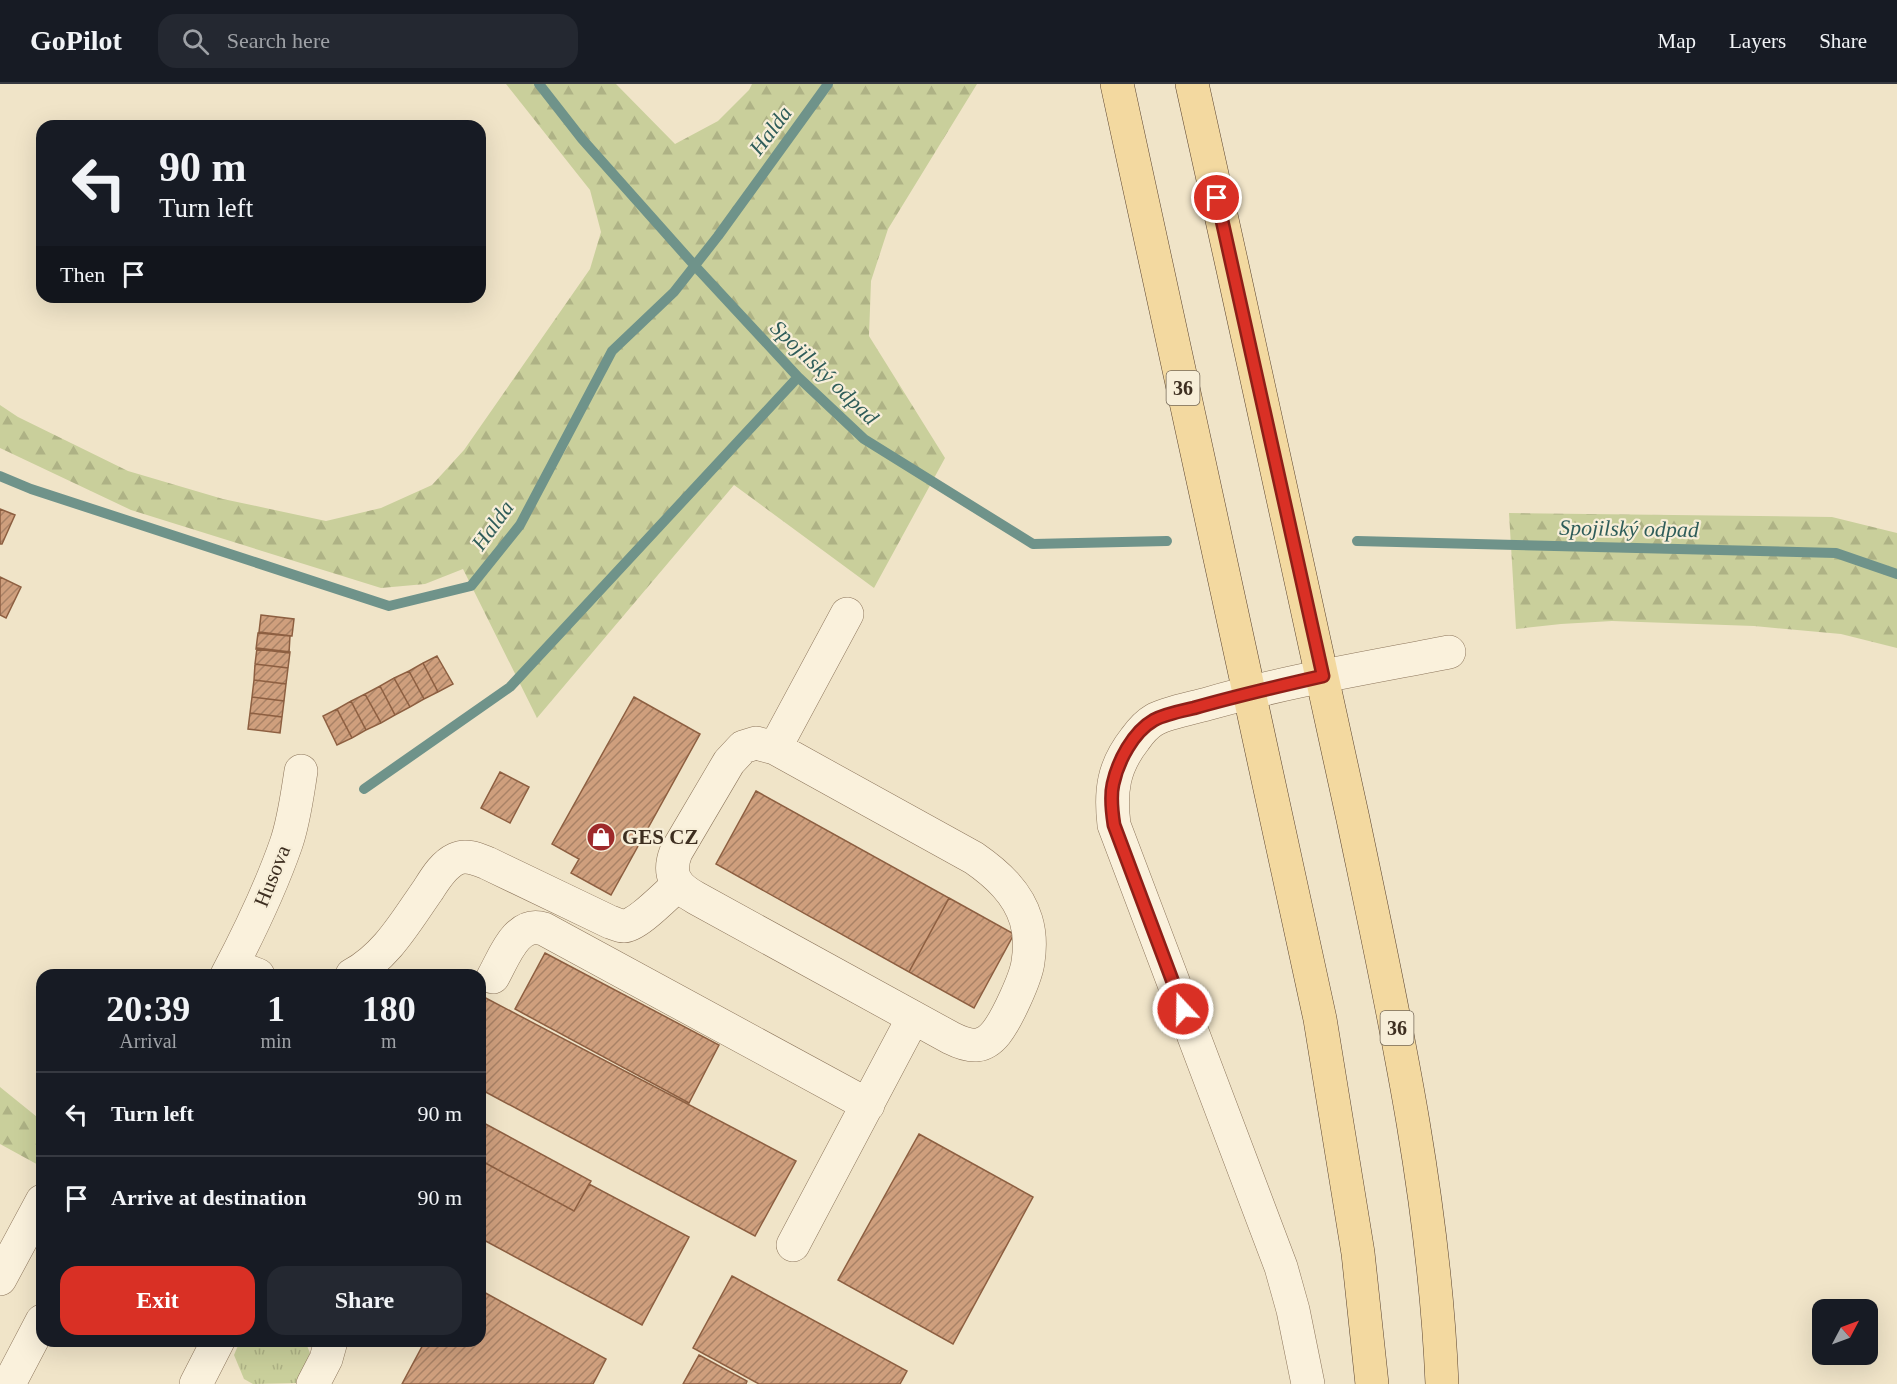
<!DOCTYPE html>
<html lang="en">
<head>
<meta charset="utf-8">
<style>
  body { margin:0; font-family:"Times New Roman",serif; background:#242831; color:#f1f3f6; height:100vh; display:flex; flex-direction:column; font-size:22px; white-space:nowrap }
  * { box-sizing:border-box; margin:0 }
  p { font-size:20px; color:#9ea1a6 }
  .icon { flex:none; width:33px; height:33px; fill:none; stroke:currentColor; stroke-width:2; stroke-linecap:round; stroke-linejoin:round }
  .map { position:relative; flex:1; overflow:hidden }
  .sheet { position:absolute; left:36px; top:885px; width:450px; height:378px; display:flex; flex-direction:column; background:#171b24; border-radius:18px; box-shadow:0 6px 24px #0002 }
  .sheet>* { flex:none }
  .hud { position:absolute; left:36px; top:36px; width:450px; height:183px; border-radius:18px; box-shadow:0 6px 24px #0002; background:#171b24; color:#f1f3f6; overflow:hidden }
  .needle { width:39px; rotate:49deg }
  .controls { position:absolute; left:1812px; top:1215px; display:grid; gap:12px }
  .controls a { display:grid; place-items:center; width:66px; height:66px; border-radius:12px; background:#171b24; box-shadow:0 6px 24px #0002; font-size:30px }
  .pin { position:absolute; display:grid; place-items:center; width:51px; height:51px; color:#fff; margin:-26px; border:3px solid #fff; border-radius:50%; box-shadow:0 2px 6px #0007 }
  .me { position:absolute; width:66px; margin:-33px; rotate:339deg; stroke-linejoin:round; filter:drop-shadow(0 0 4px #0008) }
  .turn { display:flex; align-items:center; gap:21px; height:126px; padding:0 24px; font-size:27px }
  .turn .icon { width:78px; height:78px; stroke-width:2.5 }
  .turn b { display:block; font-size:42px; line-height:51px }
  .then { display:flex; align-items:center; height:57px; padding:0 24px; background:#0003; gap:12px; font-size:22px }
  .eta { display:flex; justify-content:space-evenly; align-items:center; height:102px; text-align:center }
  .eta b { font-size:36px; font-weight:600; line-height:42px }
  .button { display:flex; gap:12px; margin-top:auto; padding:12px 24px }
  .button a { flex:1; height:69px; border-radius:18px; background:#d93025; color:#fff; font-size:24px; font-weight:600; line-height:69px; text-align:center }
  .button a+a { background:#242831; color:#f1f3f6 }
  ul { padding:0; list-style:none }
  li { display:flex; align-items:center; gap:18px; height:84px; padding:0 24px; border-top:2px solid #363941 }
  li div { flex:1 }
  li b { display:block; font-size:22px }
  li em { font-style:normal }
  header { display:flex; align-items:center; gap:36px; box-sizing:border-box; height:84px; padding:0 30px; background:#171b24; border-bottom:2px solid #363941 }
  header strong { font-size:28px }
  nav { display:flex; gap:33px; margin-inline-start:auto; font-size:21px }
  .search { width:420px; height:54px; background:#242831; display:flex; align-items:center; gap:15px; box-sizing:border-box; padding:0 21px; border-radius:18px; color:#9ea1a6; font-size:22px }
  .map>svg:first-child { display:block }
  .grass { fill:url(#grass-tufts) }
  .forest { fill:url(#forest-firs) }
  .lines { fill:none; stroke-linecap:round; stroke-linejoin:round }
  .stream { stroke:#6f938a; stroke-width:10 }
  .building { fill:url(#building-hatch); stroke:#8d5f41; stroke-width:1.5 }
  .minor-casing { stroke:#8d765c; stroke-width:34 }
  .major-casing { stroke:#5b4430; stroke-width:34 }
  .minor { stroke:#faf1dc; stroke-width:33 }
  .major { stroke:#f3d9a0; stroke-width:33 }
  .route-casing { stroke:#8d1f18; stroke-width:15 }
  .route { stroke:#d93025; stroke-width:10 }
  .labels { text-anchor:middle; stroke-width:4.5; stroke-linejoin:round; paint-order:stroke }
  .shield { fill:#f7eed8; stroke:#756857; stroke-width:1.5 }
  .shield-label { font-size:20px; font-weight:bold; fill:#3d2e20 }
  .poi-label { font-size:21px; font-weight:bold; fill:#3d2e20; stroke:#f7eed8; text-anchor:start }
  .street-label { font-size:21px; fill:#3d2e20; stroke:#f7eed8 }
  .water-label { font-size:22px; font-style:italic; fill:#2f5d5a; stroke:#f7eed8 }
</style>
</head>
<body>
<header>
<strong>GoPilot</strong>
<div class="search"><svg class="icon" aria-label="search" viewBox="0 0 24 24"><circle cx="10" cy="10" r="6"/><path d="M15 15l6 6"/></svg>Search here</div>
<nav><a>Map</a><a>Layers</a><a>Share</a></nav>
</header>
<div class="map">
<svg width="1897" height="1300" viewBox="0 0 1897 1300">
  <defs>
    <pattern id="grass-tufts" width="24" height="20" patternUnits="userSpaceOnUse" patternTransform="scale(1.5)"><rect width="24" height="20" fill="#c9cf9b"/><path d="M3 7l-1-3M5 7V3M7 7l1-3M15 17l-1-3M17 17v-4M19 17l1-3" fill="none" stroke="#aeb285"/></pattern>
    <pattern id="forest-firs" width="22" height="20" patternUnits="userSpaceOnUse" patternTransform="scale(1.5)"><rect width="22" height="20" fill="#c9cf9b"/><path d="M5 1l3.5 6h-7zM16 11l3.5 6h-7z" fill="#aeb285"/></pattern>
    <pattern id="building-hatch" width="6" height="6" patternUnits="userSpaceOnUse" patternTransform="scale(1.5)"><rect width="6" height="6" fill="#cf9f7d"/><path d="M-1 1l2-2M0 6l6-6M5 7l2-2" fill="none" stroke="#a98266"/></pattern>
  </defs>
  <rect width="100%" height="100%" fill="#f0e4c8"/>
  <path class="grass" d="M240,1257H305L310,1269L296,1299L253,1300L244,1295L234,1271Z"/>
  <path class="forest" d="M506,0H616L675,60L718,37L749,6L752,0H977L888,145L871,197L869,252L945,374L874,504L734,401L537,634L463,485L425,500L381,504L131,426L0,364V321L18,333L128,387L223,415L326,437L381,424L432,401L464,366L590,185L601,148L590,106Z
    M1509,429L1832,433L1897,449V564L1841,550L1754,542L1612,537L1561,540L1516,545Z
    M0,1003L42,1037V1083L0,1060Z"/>
  <g class="lines">
    <path class="stream" d="M539,0L582,55L695,182L798,293L864,355L1033,460L1167,457
      M0,392L31,405L389,522L471,502L520,441L612,267L674,208L718,152L828,0
      M1357,457L1836,469L1897,490
      M364,705L510,603L798,293"/>
  </g>
  <path class="building" d="M0,425L15,431L2,460H0Z
    M0,493L21,503L6,534L0,531Z
    M261,531L294,535L292,552L259,548Z
    M258,549L290,552L289,569L256,565Z
    M257,564L290,568L288,584L255,580Z
    M437,572L453,600L438,608L423,579Z
    M423,579L438,608L424,615L409,587Z
    M255,580L288,584L286,600L254,596Z
    M409,587L424,615L410,623L394,594Z
    M394,594L410,623L395,631L380,602Z
    M254,596L286,600L284,617L252,613Z
    M380,602L395,631L381,639L365,610Z
    M365,610L381,639L366,646L351,617Z
    M252,613L284,617L282,633L250,629Z
    M634,613L700,650L611,811L571,789L579,775L552,760Z
    M351,617L366,646L352,654L337,625Z
    M337,625L352,654L337,661L323,632Z
    M250,629L282,633L280,649L248,645Z
    M500,688L529,703L510,739L481,724Z
    M756,707L949,814L909,888L716,780Z
    M949,814L1014,850L974,924L909,888Z
    M545,869L719,961L689,1019L515,925Z
    M480,911L796,1077L755,1152L480,1005Z
    M480,1037L591,1097L574,1127L480,1076Z
    M919,1050L1033,1113L953,1260L838,1196Z
    M480,1076L574,1127L589,1100L689,1153L642,1241L480,1154Z
    M732,1192L907,1287L900,1300H759L693,1264Z
    M480,1206L606,1275L593,1300H402L425,1257H480Z
    M699,1271L747,1297L746,1300H683Z"/>
  <g class="lines">
    <g class="minor-casing">
      <path id="minor" d="M756,659L775,664L974,774C997,790 1018,809 1026,836C1030,849 1030,865 1028,878C1026,894 1007,935 996,949C992,954 985,960 977,961C968,962 959,958 951,954L696,814C676,803 667,791 676,768L729,678L743,663Z
        M775,664L847,530
        M232,881L258,891
        M227,891C248,851 271,803 286,760C294,737 297,712 301,687
        M352,891C387,872 406,837 428,806C435,795 443,781 456,775C466,770 477,775 487,779L610,838C614,839 619,842 624,842C637,842 667,810 678,801
        M493,893C504,874 516,836 544,845L868,1021
        M793,1161L913,934
        M0,1195L42,1117
        M9,1300L42,1237
        M196,1300L218,1257
        M313,1300L326,1275L331,1257
        M1308,1300L1293,1226L1281,1183L1114,741C1110,707 1113,683 1135,655C1140,648 1147,640 1154,636C1166,629 1193,624 1207,620C1286,597 1368,584 1449,568"/>
    </g>
    <g class="major-casing">
      <path id="major" d="M1117,0L1320,935L1358,1169L1372,1300
        M1192,0C1246,245 1301,490 1353,735C1392,922 1434,1108 1442,1300"/>
    </g>
    <use href="#minor" class="minor"/>
    <use href="#major" class="major"/>
  </g>
  <g class="lines">
    <g class="route-casing">
      <path id="route" d="M1183,925L1114,741C1112,728 1110,713 1113,700C1118,677 1133,648 1154,636C1165,630 1181,627 1194,624C1236,612 1279,602 1323,592L1217,114"/>
    </g>
    <use href="#route" class="route"/>
  </g>
  <defs>
    <g id="shop-disc" transform="scale(1.5)"><circle r="9.5" fill="#9e2a2b" stroke="#f7eed8"/><path d="M-5-2.5h2.3a2.7 3.5 0 0 1 5.4 0H5L5.5 6h-11ZM-1.5-2.5h3a1.5 2.3 0 0 0-3 0Z" fill="#fff"/></g>
  </defs>
  <g fill-rule="evenodd">
    <use href="#shop-disc" x="601" y="753"/>
  </g>
  <g class="labels">
    <g class="shield">
      <rect x="1166.5" y="287" width="33" height="34" rx="4.5"/>
      <rect x="1380.5" y="927" width="33" height="34" rx="4.5"/>
    </g>
    <g class="shield-label">
      <text x="1183" y="311">36</text>
      <text x="1397" y="951">36</text>
    </g>
    <g class="poi-label">
      <text x="622" y="760">GES CZ</text>
    </g>
    <g class="street-label">
      <text transform="translate(272 792) rotate(-68)" y="7">Husova</text>
    </g>
    <g class="water-label">
      <text transform="translate(770 46) rotate(-53)" y="8">Halda</text>
      <text transform="translate(825 288) rotate(44)" y="8">Spojilský odpad</text>
      <text transform="translate(492 441) rotate(-54)" y="8">Halda</text>
      <text transform="translate(1629 444) rotate(1)" y="8">Spojilský odpad</text>
    </g>
  </g>
</svg>
<div class="controls">
<a><svg class="needle" viewBox="-14 -14 28 28"><path d="M0-13l5 13h-10z" fill="#e53935"/><path d="M0 13l5-13h-10z" fill="#9ea1a6"/></svg></a>
</div>
<div class="pin" style="left:1217px;top:114px;background:#d93025"><svg class="icon" aria-label="arrive" viewBox="0 0 24 24"><path d="M6 21V4h12l-3 4 3 4H6"/></svg></div>
<svg class="me" style="left:1183px;top:925px" viewBox="-20 -20 40 40"><circle r="17" fill="#d93025" stroke="#fff" stroke-width="3"/><path d="M0-11L8 9 0 5-8 9z" fill="#fff"/></svg>
<div class="hud">
<div class="turn"><svg class="icon" aria-label="left" viewBox="0 0 24 24"><path d="M17 20v-9H6M10 6l-5 5 5 5"/></svg><div><b>90 m</b>Turn left</div></div>
<div class="then">Then<svg class="icon" aria-label="arrive" viewBox="0 0 24 24"><path d="M6 21V4h12l-3 4 3 4H6"/></svg></div>
</div>
<section class="sheet">
<div class="eta">
<div><b>20:39</b><p>Arrival</p></div>
<div><b>1</b><p>min</p></div>
<div><b>180</b><p>m</p></div>
</div>
<ul>
<li><svg class="icon" aria-label="left" viewBox="0 0 24 24"><path d="M17 20v-9H6M10 6l-5 5 5 5"/></svg><div><b>Turn left</b></div><em>90 m</em></li>
<li><svg class="icon" aria-label="arrive" viewBox="0 0 24 24"><path d="M6 21V4h12l-3 4 3 4H6"/></svg><div><b>Arrive at destination</b></div><em>90 m</em></li>
</ul>
<div class="button"><a>Exit</a><a>Share</a></div>
</section>
</div>
</body>
</html>
